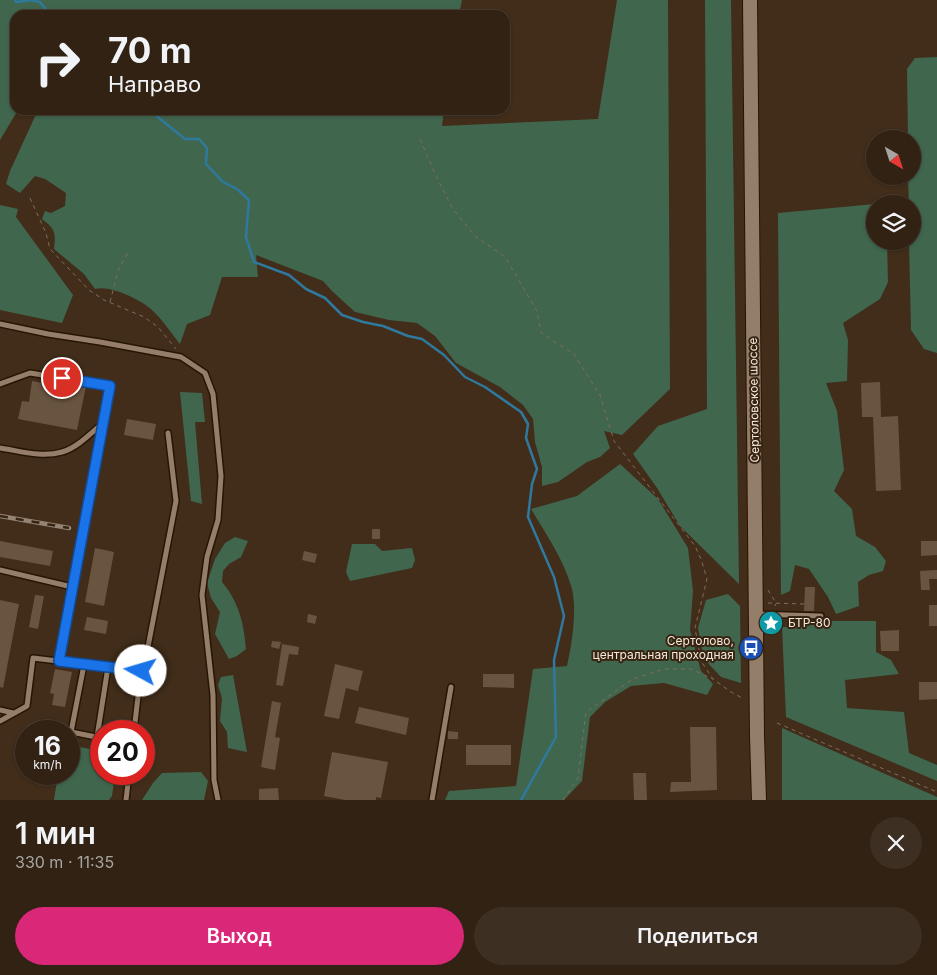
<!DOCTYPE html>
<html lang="ru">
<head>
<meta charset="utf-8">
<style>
  body { margin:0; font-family:Inter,sans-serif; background:#3d2f22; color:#f1f3f6; height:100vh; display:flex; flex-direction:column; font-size:19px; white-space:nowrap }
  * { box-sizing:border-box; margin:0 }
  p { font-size:16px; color:#a8a4a0 }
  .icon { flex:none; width:28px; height:28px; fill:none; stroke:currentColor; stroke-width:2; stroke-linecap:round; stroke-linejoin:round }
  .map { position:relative; height:800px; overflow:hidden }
  .details { display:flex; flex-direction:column; background:#312214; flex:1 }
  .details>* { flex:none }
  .banner { position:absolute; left:10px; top:10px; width:500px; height:105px; border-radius:15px; box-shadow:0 1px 4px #0004,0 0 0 1px #4c3f34; background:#312214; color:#f1f3f6; overflow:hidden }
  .needle { width:32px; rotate:141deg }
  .controls { position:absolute; left:866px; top:130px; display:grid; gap:10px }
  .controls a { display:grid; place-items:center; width:55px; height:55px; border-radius:50%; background:#312214; box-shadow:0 1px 4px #0004,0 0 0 1px #4c3f34; font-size:25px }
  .speed { position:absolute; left:15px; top:720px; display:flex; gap:10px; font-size:25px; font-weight:700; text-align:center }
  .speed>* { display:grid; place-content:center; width:65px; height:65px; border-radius:50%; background:#312214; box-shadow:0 1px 4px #0004,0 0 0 1px #4c3f34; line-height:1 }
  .speed small { font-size:12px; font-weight:400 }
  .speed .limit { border:8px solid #d22; background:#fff; color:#111 }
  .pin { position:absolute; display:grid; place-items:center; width:42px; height:42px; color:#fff; margin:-21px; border:2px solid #fff; border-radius:50%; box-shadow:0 1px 5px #0007 }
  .me { position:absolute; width:55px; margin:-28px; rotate:276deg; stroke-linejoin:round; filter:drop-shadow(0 0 4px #0008) }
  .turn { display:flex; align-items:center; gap:18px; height:105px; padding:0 15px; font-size:22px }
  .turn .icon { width:65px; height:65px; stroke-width:2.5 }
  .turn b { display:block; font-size:35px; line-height:42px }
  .round { display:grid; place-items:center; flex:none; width:52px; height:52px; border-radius:26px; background:#3d2f22 }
  .head { display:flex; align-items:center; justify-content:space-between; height:85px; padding:0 15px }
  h1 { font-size:30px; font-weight:600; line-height:38px }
  .button { display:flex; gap:10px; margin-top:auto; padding:10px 15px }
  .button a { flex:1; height:58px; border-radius:30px; background:#db2777; color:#fff; font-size:20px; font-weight:600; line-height:58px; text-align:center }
  .button a+a { background:#3d2f22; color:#f1f3f6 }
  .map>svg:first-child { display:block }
  .green { fill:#40664e }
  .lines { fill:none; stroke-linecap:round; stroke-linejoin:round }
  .stream { stroke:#2f799f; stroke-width:2.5 }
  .building { fill:#69543f }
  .lane-casing { stroke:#271503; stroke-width:8 }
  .secondary-casing { stroke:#271503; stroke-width:16 }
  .path { stroke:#7f6d5c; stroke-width:1; stroke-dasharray:4 4; stroke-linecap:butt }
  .lane { stroke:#957e69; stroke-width:5 }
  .secondary { stroke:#957e69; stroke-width:14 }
  .rail-casing { stroke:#958474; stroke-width:4.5 }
  .rail { stroke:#372411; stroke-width:2.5; stroke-dasharray:8; stroke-linecap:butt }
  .route-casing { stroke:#114b97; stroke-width:12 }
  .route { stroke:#1a73e8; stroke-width:9 }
  .labels { text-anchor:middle; stroke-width:4; stroke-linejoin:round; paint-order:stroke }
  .street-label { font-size:12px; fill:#f6e9dd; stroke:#372411 }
  .poi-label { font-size:12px; fill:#f6e9dd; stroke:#372411; text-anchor:start }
</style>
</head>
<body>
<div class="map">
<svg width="937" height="800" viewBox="0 0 937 800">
  <rect width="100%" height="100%" fill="#412d1a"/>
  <path class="green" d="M0,0H462L459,15H15V110H18L0,140Z
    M617,0H668L670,389L622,435L604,431L610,448L600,457L587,462L558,482L542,486V467L535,442L533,419L523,405L500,387L456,363L435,336L417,323L389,320L355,312L332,291L323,281L256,255L258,277H222L210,315L187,324L180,344C171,333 163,320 152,310C141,300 111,285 95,289L84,274L54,249C56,232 55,229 42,219L45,211L51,213L65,206L66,193L45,179L35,176L20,193L6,184L10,171L38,110H444L442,126L598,119Z
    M705,0H731L739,584L680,526L657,488L633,454L658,426L707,409Z
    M937,57V353L924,349L911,330L909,241H912V204H909L908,176H912V139H908L907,69L915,58Z
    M875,204V241H887L888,282L880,299L843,323L848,340L847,381L826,383L837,411L844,470L834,491L852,509L856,536L875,547L886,561L883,571L869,575L858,582L859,606L836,614L828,597L809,569L795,565L790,591L781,595L778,213Z
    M0,205L18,209L16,217L73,295L62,323L0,310Z
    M180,392L202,393L205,422H195L202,504L191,501Z
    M620,464L658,499L688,548L693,591L690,630L701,671L713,684L707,695L664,683L631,686L605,702L590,717L582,781L564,800H445L449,791L516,786L533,669L567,666C572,644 577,611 572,589C564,560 546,534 531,509L577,496Z
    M235,537L248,541L241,557L229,564L223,571L222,582C239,602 244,624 246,649L237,656L229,659L215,634L220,612L211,598L207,583L215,559L225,543Z
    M352,544H375L382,551L412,548L415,560L412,568L350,581L346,572Z
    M728,594L740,606L741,683L721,677L704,659L698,628L706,600Z
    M813,621H876V652L891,660L899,674L845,680L847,708L904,712L909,753L937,765V781L786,717L782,627H804Z
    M233,675L247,752L228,748L227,732L220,721L222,698L218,685L221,677Z
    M782,728L937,797V800H782Z
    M69,745L101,751V774H115L112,796L109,800H54L58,774H69Z
    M201,772L208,781L204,800H142L153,783L162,773Z"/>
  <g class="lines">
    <path class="stream" d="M15,0L16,2L31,0L40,2L50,15
      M149,110L185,139H199L207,148L206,164L223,182L237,189L249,200L246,237L254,262L289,275L306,289L325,298L342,315L363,322L383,326L408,336L422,339L444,355L465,377L485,387L521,412L528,424L526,438L537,469L532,484L528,517L554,577L564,616L554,660L556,737L521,800"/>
  </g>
  <path class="building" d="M32,381L76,389L77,385L86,386L77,430L18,419L22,401L29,402Z
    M880,382L881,417L898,416L901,490L876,491L873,417H862L861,383Z
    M127,419L156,424L153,440L124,435Z
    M372,529H380V539H372Z
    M0,541L53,551L50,566L0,557Z
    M921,541H937V555L921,556Z
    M95,548L114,552L104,606L85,602Z
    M304,551L317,554L315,563L302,560Z
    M937,570V579H929L930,590H921L920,571Z
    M805,587H815L814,611H804Z
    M35,595L44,596L38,629L29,627Z
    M0,600L19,604L3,688L0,687Z
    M929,605H937V626H929Z
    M308,614L317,616L315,624L307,622Z
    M87,617L108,621L106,634L84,630Z
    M899,630V651H881L880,631Z
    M272,641L281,642L279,649L271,647Z
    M282,644L299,647L298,655L289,654L283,686L276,685Z
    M335,664L363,671L358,691L346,688L339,719L324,716Z
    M55,669L72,672L65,707L52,705L54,694L50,693Z
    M483,674H514V688L483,687Z
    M919,682H937V699L919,700Z
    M272,701L281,703L275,737L280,738L275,770L261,767Z
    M359,707L409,718L406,735L355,723Z
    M690,727H716L717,790L670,792L671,782H691Z
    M448,731L458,732V739H448Z
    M466,745H511V765H466Z
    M332,752L388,762L381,798L376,797V800H345L324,796Z
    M633,773H646L647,800H634Z
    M278,788L279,800H259V789Z"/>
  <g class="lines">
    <g class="lane-casing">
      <path id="lane" d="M0,324L48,334L100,342L181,357L205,373L213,394L221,476L218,520L207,557L202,595L213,695L214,780L218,800
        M0,384L30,373L110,386L59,661
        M0,448C20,451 42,458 62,452C77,448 91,433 103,423
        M0,570L72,587
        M757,614L821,616
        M84,665L71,732L101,738
        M141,671L147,652L176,501L168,433
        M0,710L13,713
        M0,721L27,706L33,658L141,671L134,731
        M97,737L108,667
        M126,800L129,774
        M432,800L451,687"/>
    </g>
    <g class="secondary-casing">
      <path id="secondary" d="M750,0L757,736L759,800"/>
    </g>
    <path class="path" d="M420,139L437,178L453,209L475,236L505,257L537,311L541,332L553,341L573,353L600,395L614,441L695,546L701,559L707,579L695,628L701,661L713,679L731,692L744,699
      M30,198L46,233L50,249L89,290L104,300L144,317L158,327L176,349
      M110,302L118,271L128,252
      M768,590L776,603L775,606
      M768,603L804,604
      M777,723L937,792
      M563,800L578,778L586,712L633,679L664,669H691L713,679"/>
    <use href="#lane" class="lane"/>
    <use href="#secondary" class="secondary"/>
    <g class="rail-casing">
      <path id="rail" d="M0,516L69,528"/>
    </g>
    <use href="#rail" class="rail"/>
  </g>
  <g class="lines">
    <g class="route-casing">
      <path id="route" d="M62,378L110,386L59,661L141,671"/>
    </g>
    <use href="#route" class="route"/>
  </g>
  <defs>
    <g id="sight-disc" transform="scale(1.25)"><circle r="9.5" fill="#0f9aa8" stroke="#372411"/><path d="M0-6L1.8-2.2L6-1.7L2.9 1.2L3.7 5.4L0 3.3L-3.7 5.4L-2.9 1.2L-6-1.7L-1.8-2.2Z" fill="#fff"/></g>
    <g id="bus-disc" transform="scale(1.25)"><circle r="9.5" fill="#1a4fb4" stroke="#372411"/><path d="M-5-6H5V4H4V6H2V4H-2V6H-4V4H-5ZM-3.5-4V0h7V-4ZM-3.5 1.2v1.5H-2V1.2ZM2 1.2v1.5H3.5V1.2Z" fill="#fff"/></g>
  </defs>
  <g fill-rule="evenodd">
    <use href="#sight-disc" x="771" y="623"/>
    <use href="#bus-disc" x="751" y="648"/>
  </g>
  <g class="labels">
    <g class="street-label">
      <text transform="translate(754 400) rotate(-91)" y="4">Сертоловское шоссе</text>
    </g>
    <g class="poi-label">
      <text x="788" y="627">БТР-80</text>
      <text x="734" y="645" text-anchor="end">Сертолово,<tspan x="734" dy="14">центральная проходная</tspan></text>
    </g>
  </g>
</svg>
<div class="controls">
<a><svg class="needle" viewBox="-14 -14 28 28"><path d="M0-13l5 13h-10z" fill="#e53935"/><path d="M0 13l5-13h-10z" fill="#a8a4a0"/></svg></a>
<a><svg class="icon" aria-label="layers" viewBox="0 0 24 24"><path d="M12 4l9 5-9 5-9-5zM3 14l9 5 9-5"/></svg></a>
</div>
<div class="speed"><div>16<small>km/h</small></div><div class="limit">20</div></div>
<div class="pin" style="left:62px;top:378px;background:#d93025"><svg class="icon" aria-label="arrive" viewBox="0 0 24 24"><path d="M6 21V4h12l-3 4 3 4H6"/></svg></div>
<svg class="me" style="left:141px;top:671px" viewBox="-20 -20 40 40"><circle r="19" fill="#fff"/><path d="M0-13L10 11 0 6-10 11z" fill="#1a73e8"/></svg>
<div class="banner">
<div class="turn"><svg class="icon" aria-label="right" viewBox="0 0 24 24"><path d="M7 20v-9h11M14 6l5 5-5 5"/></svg><div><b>70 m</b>Направо</div></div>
</div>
</div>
<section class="details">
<div class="head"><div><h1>1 мин</h1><p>330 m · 11:35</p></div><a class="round"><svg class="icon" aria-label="close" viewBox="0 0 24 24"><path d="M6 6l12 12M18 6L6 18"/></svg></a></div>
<div class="button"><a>Выход</a><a>Поделиться</a></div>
</section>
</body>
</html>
